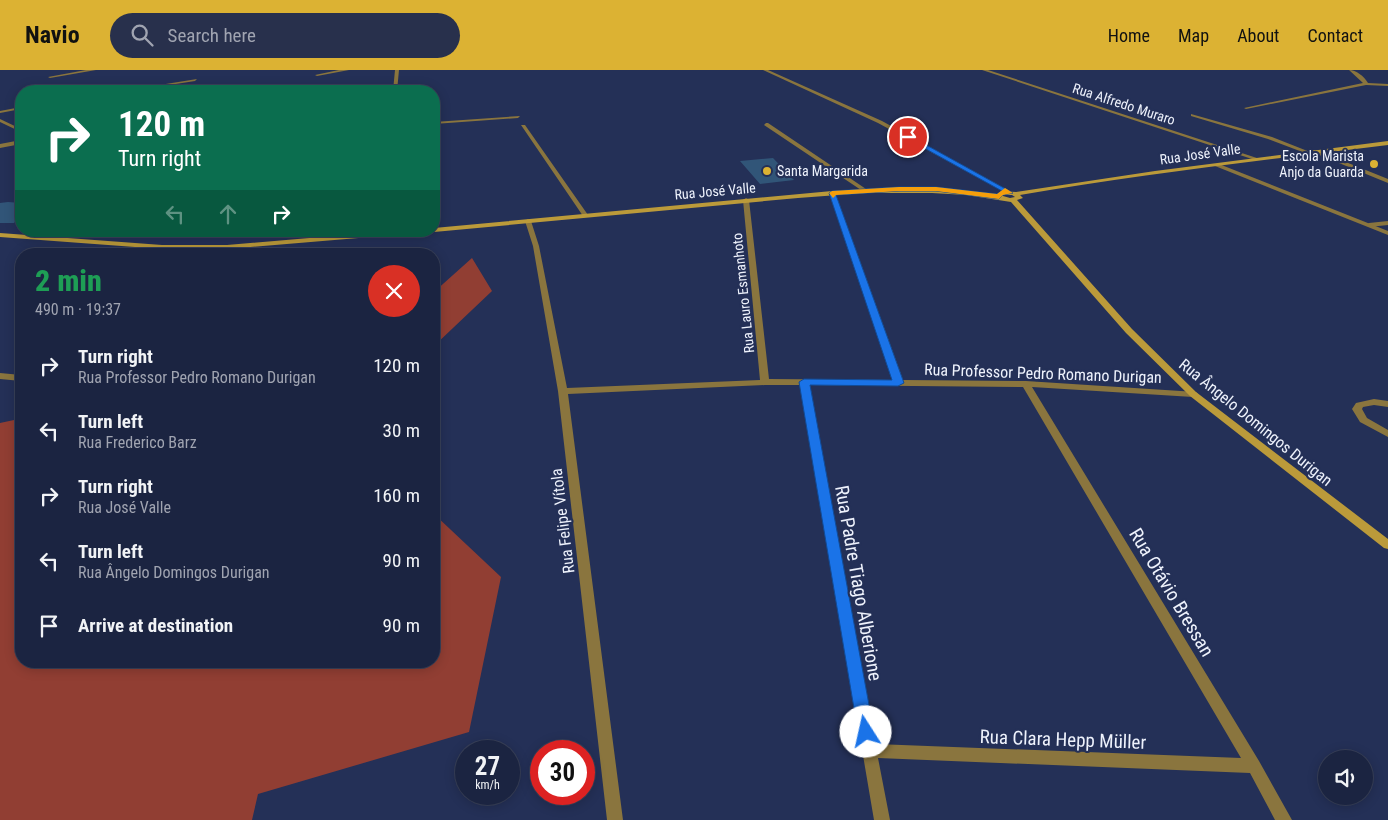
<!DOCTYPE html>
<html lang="en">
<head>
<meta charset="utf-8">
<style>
  body { margin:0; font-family:"Roboto Condensed",sans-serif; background:#28304c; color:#f1f3f6; height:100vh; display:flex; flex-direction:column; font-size:19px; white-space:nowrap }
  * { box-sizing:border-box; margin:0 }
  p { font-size:16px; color:#a0a4b1 }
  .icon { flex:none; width:28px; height:28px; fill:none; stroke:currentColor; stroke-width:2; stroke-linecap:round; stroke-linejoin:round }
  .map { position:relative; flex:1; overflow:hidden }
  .drawer { position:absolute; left:15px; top:178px; width:425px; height:420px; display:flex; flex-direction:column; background:#1b2441; border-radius:20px; box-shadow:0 2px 12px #0003,0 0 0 1px #39415a }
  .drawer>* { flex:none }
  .banner { position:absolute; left:15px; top:15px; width:425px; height:152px; border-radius:20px; box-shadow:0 2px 12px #0003,0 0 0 1px #39415a; background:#0b6e4f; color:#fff; overflow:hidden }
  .buttons { position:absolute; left:1318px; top:680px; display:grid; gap:10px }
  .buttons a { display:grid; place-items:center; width:55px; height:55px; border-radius:50%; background:#1b2441; box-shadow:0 2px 12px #0003,0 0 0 1px #39415a; font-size:25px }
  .speed { position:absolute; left:455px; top:670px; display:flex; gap:10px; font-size:25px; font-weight:700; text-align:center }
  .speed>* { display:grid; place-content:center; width:65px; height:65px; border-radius:50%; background:#1b2441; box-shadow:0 2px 12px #0003,0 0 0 1px #39415a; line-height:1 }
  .speed small { font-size:12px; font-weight:400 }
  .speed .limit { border:8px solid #d22; background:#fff; color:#111 }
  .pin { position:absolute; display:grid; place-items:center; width:42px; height:42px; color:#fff; margin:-21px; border:2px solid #fff; border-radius:50%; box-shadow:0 1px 5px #0007 }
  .me { position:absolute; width:55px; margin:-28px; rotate:350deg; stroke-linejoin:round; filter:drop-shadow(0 0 4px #0008) }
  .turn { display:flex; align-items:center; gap:18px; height:105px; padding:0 20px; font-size:22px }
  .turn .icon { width:65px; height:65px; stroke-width:2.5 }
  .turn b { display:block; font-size:35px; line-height:42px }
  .lanes { display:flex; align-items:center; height:48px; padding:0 20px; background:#0003; justify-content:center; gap:25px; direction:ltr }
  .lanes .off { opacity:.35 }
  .round { display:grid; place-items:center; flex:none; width:52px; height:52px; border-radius:26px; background:#28304c }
  .summary { display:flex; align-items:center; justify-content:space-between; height:85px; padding:0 20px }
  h1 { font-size:30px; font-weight:800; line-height:38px; color:#1e9e55 }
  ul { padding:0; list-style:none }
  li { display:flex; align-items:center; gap:15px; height:65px; padding:0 20px }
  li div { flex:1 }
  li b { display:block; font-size:19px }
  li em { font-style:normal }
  header { display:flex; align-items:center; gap:30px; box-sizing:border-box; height:70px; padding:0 25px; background:#dcb233; color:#111 }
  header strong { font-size:24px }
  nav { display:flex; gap:28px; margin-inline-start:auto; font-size:18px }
  .search { width:350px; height:45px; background:#28304c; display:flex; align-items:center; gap:12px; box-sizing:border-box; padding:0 18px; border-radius:28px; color:#a0a4b1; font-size:19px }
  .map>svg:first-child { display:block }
  .forest { fill:#913e33 }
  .building { fill:#315578 }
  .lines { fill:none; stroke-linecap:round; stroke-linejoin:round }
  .lane { fill:#8a753e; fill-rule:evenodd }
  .street { fill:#8a753e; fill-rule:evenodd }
  .secondary { fill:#bb9a3a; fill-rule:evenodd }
  .route { fill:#1a73e8; stroke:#114b97 }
  .slow { fill:#f59e0b }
  .poi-dot { fill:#dcb233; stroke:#243057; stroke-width:2 }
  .labels { text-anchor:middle; stroke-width:4.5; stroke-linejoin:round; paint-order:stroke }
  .far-street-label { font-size:14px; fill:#eef2fc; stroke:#243057 }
  .far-poi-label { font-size:14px; fill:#eef2fc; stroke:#243057; text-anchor:end }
  .street-label { font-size:16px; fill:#eef2fc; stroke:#243057 }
  .near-street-label { font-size:19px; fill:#eef2fc; stroke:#243057 }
</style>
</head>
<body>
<header>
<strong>Navio</strong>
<div class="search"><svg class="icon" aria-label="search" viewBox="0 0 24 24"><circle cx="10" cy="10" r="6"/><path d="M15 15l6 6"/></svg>Search here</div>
<nav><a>Home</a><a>Map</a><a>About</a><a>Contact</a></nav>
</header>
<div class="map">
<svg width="1388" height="750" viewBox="0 0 1388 750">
  <rect width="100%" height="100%" fill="#243057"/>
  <path class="forest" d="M472,188L492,221L434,276V222Z
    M21,340V591H434V444L501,507L469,662L258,724L252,750H0V353L14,350Z"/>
  <path class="building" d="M773,88L794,110L760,114L740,91Z
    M8,132L21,133V144L14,153H0V133Z"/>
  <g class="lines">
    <path class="lane" d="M1191,44L1272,67L1310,82L1305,83L1268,69L1191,46Z
      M1312,80H1316L1388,109V113L1312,82Z
      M1388,151V155L1369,157L1366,155L1369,153Z"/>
    <path class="street" d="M86,0H96L50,8L48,7Z
      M339,0H349L317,6L315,5Z
      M395,0H399L397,21H393Z
      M763,0H768L882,51L1013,123L1008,124L878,53Z
      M982,0H988L1260,89L1255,90Z
      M1349,0C1356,0 1364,6 1368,13L1388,14V16L1366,15L1246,39L1244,38L1363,13Z
      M197,9L195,11L131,21H122Z
      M21,37V39L0,43V41Z
      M520,46L518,48L434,54V52Z
      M0,49L21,59V62L0,52Z
      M766,53H768L869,121L864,122L764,55Z
      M521,55H525L588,145L587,146H583Z
      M21,70V74L0,78V74Z
      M1215,94H1219L1388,161V165L1215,96Z
      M832,121L835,123L903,310L1026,311L1196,322L1198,324L1193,327L1032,317L1259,691L1292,750H1275L1250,703L878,688L890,750H874L800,315H765L568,324L623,750H607L558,321L533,176L525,151L528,149L531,151L539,176L567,318L760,310L743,130L746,128L749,130L769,309L894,310L829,123ZM809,315L1023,317L1241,688L876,674Z
      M0,303L21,305V311L0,309Z
      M1374,329L1388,331V337L1374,335L1363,337L1362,339L1367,348L1388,360V367L1360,352L1352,339L1356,333Z"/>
    <path class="secondary" d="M1388,71V75C1265,90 1142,104 1020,125L1023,128L1017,130L1132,259L1196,322L1388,469V479L1384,478L1190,326L1126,263L1011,132L966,125L932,123H865L798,128L434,162L432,161H434V158L832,121L932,119L997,125L1001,121L1016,122L1155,101ZM1003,125H1012L1015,127L1010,128L1003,126Z
      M391,161H421L418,163L227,179H162L0,167V163L162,175H227Z"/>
  </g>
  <path class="route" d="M906,66H910L1013,123L1003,125L999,129L936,121H899L836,125L904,313L898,316L810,315L874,662L872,667L866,670L860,667L858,662L799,312L804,309L892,310L829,123L832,121L899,117H936L997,124L1002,121L906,68Z"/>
  <path class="slow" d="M899,117H936L997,124L1005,118L1013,123L1003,125L999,129L936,121H899L836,125L833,128L829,123L832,121Z"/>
  <g class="poi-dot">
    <circle cx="1374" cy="94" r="5"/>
    <circle cx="767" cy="101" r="5"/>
  </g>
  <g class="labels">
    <g class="far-street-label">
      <text transform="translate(1124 34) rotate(18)" y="5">Rua Alfredo Muraro</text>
      <text transform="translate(1200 84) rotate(-8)" y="5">Rua José Valle</text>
      <text transform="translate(715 121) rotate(-5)" y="5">Rua José Valle</text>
      <text transform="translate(743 223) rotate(-96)" y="5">Rua Lauro Esmanhoto</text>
    </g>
    <g class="far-poi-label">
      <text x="1364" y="91">Escola Marista<tspan x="1364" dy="16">Anjo da Guarda</tspan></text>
      <text x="777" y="106" text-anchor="start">Santa Margarida</text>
    </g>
    <g class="street-label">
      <text transform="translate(1043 303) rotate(2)" y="6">Rua Professor Pedro Romano Durigan</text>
      <text transform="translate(1256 352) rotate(39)" y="6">Rua Ângelo Domingos Durigan</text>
      <text transform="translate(562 451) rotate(-97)" y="6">Rua Felipe Vítola</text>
    </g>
    <g class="near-street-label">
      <text transform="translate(859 513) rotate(80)" y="7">Rua Padre Tiago Alberione</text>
      <text transform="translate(1172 522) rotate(59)" y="7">Rua Otávio Bressan</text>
      <text transform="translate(1063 669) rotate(2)" y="7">Rua Clara Hepp Müller</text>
    </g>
  </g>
</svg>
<div class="buttons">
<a><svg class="icon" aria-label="sound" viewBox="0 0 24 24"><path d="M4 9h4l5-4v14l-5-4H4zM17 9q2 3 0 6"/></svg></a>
</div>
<div class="speed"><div>27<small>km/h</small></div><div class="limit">30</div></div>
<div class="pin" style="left:908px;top:67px;background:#d93025"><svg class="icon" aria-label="arrive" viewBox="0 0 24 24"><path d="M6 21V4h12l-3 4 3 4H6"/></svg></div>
<svg class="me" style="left:866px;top:662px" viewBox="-20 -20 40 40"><circle r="19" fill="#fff"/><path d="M0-13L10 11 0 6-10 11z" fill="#1a73e8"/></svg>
<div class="banner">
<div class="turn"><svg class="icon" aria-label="right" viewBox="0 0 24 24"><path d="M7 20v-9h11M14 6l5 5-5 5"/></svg><div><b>120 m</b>Turn right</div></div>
<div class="lanes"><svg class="icon off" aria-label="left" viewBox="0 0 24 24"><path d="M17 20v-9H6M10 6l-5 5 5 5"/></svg><svg class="icon off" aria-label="ahead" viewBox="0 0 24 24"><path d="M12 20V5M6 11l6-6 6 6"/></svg><svg class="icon" aria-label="right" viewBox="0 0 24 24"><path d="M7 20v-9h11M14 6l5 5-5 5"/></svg></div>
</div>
<section class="drawer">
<div class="summary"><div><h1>2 min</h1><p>490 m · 19:37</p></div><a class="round" style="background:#d93025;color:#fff"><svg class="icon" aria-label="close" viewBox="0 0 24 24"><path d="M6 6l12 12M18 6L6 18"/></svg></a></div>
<ul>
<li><svg class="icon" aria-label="right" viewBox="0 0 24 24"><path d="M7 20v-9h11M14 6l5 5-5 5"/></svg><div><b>Turn right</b><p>Rua Professor Pedro Romano Durigan</p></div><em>120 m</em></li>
<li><svg class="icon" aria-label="left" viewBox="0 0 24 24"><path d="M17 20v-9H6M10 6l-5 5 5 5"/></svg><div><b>Turn left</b><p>Rua Frederico Barz</p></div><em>30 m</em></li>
<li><svg class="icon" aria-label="right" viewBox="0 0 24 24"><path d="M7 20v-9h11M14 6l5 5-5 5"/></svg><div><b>Turn right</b><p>Rua José Valle</p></div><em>160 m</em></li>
<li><svg class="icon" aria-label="left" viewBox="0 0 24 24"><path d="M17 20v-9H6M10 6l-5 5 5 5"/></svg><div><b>Turn left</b><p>Rua Ângelo Domingos Durigan</p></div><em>90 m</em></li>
<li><svg class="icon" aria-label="arrive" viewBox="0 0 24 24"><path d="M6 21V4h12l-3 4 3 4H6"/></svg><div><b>Arrive at destination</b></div><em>90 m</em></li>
</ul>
</section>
</div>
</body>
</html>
